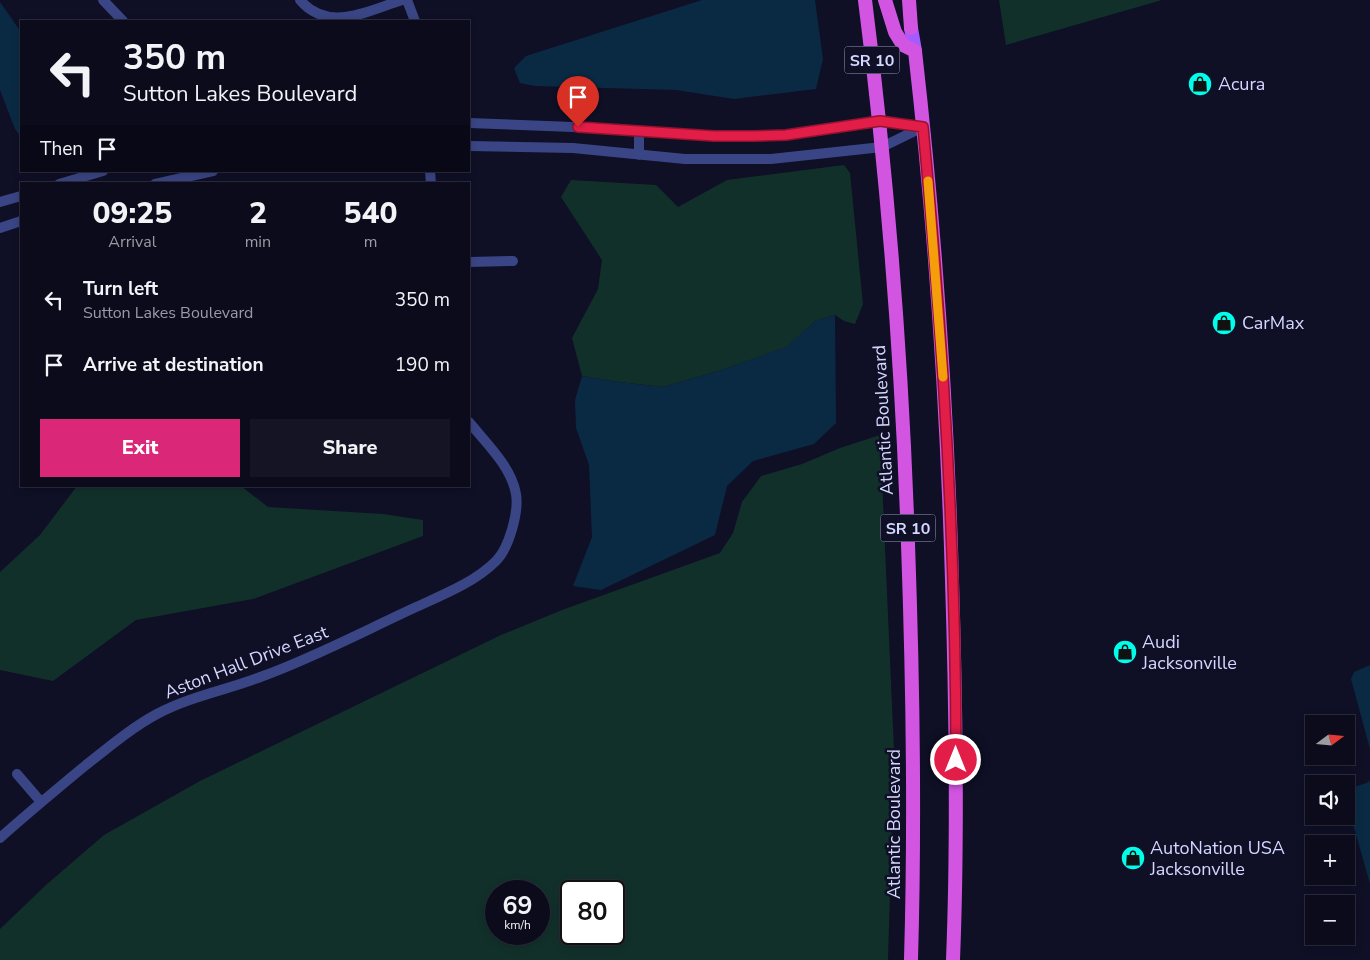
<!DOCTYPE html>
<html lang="en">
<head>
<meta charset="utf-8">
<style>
  body { margin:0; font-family:"Nunito Sans",sans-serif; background:#141425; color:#f1f3f6; height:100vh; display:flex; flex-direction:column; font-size:19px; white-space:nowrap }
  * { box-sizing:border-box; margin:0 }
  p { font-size:16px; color:#9a9ba3 }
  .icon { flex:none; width:28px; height:28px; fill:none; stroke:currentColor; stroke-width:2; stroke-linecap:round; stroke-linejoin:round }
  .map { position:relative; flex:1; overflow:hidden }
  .details { position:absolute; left:20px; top:182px; width:450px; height:305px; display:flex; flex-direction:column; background:#0b0b1c; border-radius:0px; box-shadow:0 2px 8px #0003,0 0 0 1px #2b2b3b }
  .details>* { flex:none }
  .banner { position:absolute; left:20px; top:20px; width:450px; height:152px; border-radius:0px; box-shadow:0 2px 8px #0003,0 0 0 1px #2b2b3b; background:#0b0b1c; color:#f1f3f6; overflow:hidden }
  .needle { width:32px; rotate:74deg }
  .tools { position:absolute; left:1305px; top:715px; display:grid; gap:10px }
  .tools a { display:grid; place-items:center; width:50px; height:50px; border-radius:0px; background:#0b0b1c; box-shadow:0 2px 8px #0003,0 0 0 1px #2b2b3b; font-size:25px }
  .speed { position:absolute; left:485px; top:880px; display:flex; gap:10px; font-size:25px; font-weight:700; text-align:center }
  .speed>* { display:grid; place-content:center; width:65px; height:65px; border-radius:50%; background:#0b0b1c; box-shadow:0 2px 8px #0003,0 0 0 1px #2b2b3b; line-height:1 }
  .speed small { font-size:12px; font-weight:400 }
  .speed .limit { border:2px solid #111; border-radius:8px; background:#fff; color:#111 }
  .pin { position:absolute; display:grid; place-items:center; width:42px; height:42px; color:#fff; margin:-51px -21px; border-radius:50% 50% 50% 0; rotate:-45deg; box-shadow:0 0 5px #0007 }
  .pin .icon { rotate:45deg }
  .me { position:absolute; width:55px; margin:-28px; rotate:0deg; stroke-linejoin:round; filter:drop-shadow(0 0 4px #0008) }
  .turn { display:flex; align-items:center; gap:18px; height:105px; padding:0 20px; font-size:22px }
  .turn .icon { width:65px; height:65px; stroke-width:2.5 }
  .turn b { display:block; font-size:35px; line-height:42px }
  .then { display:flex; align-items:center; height:48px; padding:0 20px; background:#0003; gap:10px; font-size:19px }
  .eta { display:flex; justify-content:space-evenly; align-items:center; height:85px; text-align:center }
  .eta b { font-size:30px; font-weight:800; line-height:35px }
  .primary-button { display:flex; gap:10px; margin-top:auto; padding:10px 20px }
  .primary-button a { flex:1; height:58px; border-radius:0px; background:#db2777; color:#fff; font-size:20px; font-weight:800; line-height:58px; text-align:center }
  .primary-button a+a { background:#141425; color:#f1f3f6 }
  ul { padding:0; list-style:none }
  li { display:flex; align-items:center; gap:15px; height:65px; padding:0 20px }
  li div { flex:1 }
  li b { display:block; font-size:19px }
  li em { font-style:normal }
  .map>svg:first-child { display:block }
  .green { fill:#12302a; fill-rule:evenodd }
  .water { fill:#0a2a44 }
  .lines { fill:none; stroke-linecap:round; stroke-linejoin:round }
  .minor { stroke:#3a4585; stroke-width:10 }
  .primary { stroke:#a45bff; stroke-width:14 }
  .trunk { stroke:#d255e2; stroke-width:14 }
  .route-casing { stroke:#92132f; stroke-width:12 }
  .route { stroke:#e11d48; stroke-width:9 }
  .slow { stroke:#f59e0b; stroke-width:9 }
  .labels { text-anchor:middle; stroke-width:5; stroke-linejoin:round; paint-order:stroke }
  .shield { fill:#0f0f26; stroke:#999bbe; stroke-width:1 }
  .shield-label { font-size:16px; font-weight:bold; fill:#d4d7ff }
  .poi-label { font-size:18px; fill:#d4d7ff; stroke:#0f0f26; text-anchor:start }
  .street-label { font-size:18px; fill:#d4d7ff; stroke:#0f0f26 }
</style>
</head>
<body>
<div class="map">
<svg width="1370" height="960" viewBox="0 0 1370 960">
  <rect width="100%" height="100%" fill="#0f0f26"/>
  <path class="green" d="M999,0H1162L1006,45Z
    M844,165L850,173L863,304L855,324L844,321L835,315L815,321L787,347L722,370L663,387L619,382L582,376L572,338L598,289L602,260L561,197L571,180L656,185L678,207L727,180Z
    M880,435L894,750L888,960H0V929L46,885L104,835L200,781L501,635L562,610L720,553L733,533L742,502L761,476L802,464L840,448ZM539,891V934H496V891ZM571,891H614V934H571Z
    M77,486H241L268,507L383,514L423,520V536L253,599L136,620L53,681L0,670V572L40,535Z"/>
  <path class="water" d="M702,0H815L823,59L816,89L734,99L676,90L535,86L520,83L514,68L526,56Z
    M0,2L21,32V137L15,129L0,90Z
    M835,315L836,423L814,444L753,461L727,486L715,535L601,590L573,586L592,537L589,465L576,428L575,400L582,376L619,382L663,387L722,370L786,347L815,321Z
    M1370,665V749L1351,679L1354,672Z
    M1370,780V884L1346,799V789L1367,783Z"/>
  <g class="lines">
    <path class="minor" d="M103,0L123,21
      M300,0C328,33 368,11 402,0
      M407,0L415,21
      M469,123L598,128L714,136H753L786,135L880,121L923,127
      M639,131V155
      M469,146L573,148L685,159H771L882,147L923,127
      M430,171L431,184
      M59,184L103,171
      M155,184L213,171
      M0,202L21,196
      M0,228L21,221
      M469,262L513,261
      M17,774L41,802
      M0,838C28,813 57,789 86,765C109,747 131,728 157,714C191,696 227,690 263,676C315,657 364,631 414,608C442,595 474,583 496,561C509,548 519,512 516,494C511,466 486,443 469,422"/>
    <path class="primary" d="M911,28L915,51"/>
    <path class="trunk" d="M865,0C888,181 902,362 908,544C913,683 915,822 911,960
      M885,0L895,32L903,45L915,51C935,227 947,404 952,580C956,707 958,834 953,960
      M909,0L911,28"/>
  </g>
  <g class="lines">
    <g class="route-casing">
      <path id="route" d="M578,127L714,136H753L786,135L880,121L923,127C943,337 956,549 956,760"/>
    </g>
    <use href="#route" class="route"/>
    <path class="slow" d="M928,181L943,377"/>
  </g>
  <defs>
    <g id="shop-disc" transform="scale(1.25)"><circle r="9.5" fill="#00ffea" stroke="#0f0f26"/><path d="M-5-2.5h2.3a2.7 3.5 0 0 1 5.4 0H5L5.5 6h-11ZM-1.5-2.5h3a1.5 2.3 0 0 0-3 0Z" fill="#111"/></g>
  </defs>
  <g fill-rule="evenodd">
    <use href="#shop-disc" x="1200" y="84"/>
    <use href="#shop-disc" x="1224" y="323"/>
    <use href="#shop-disc" x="1125" y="652"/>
    <use href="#shop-disc" x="1133" y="858"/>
  </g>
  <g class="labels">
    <g class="shield">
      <rect x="844.5" y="46.5" width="55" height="27" rx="4"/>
      <rect x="880.5" y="514.5" width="55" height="27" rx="4"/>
    </g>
    <g class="shield-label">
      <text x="872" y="66">SR 10</text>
      <text x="908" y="534">SR 10</text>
    </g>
    <g class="poi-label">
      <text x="1218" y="90">Acura</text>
      <text x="1242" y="329">CarMax</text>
      <text x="1142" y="648">Audi<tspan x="1142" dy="21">Jacksonville</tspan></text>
      <text x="1150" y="854">AutoNation USA<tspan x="1150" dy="21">Jacksonville</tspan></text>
    </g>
    <g class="street-label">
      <text transform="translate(883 420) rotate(-93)" y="6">Atlantic Boulevard</text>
      <text transform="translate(246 662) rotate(-21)" y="6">Aston Hall Drive East</text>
      <text transform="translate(894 824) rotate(-90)" y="6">Atlantic Boulevard</text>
    </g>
  </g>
</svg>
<div class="tools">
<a><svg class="needle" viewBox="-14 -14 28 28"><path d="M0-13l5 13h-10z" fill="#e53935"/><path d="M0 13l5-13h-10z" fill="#9a9ba3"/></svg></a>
<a><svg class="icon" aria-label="sound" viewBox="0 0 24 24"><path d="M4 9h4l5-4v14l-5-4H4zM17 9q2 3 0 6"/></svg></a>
<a>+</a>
<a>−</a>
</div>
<div class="speed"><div>69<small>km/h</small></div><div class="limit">80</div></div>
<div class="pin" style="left:578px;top:127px;background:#d93025"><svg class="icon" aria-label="arrive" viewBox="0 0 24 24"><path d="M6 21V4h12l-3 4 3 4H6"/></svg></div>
<svg class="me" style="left:956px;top:760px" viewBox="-20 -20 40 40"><circle r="17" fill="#e11d48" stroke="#fff" stroke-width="3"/><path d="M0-11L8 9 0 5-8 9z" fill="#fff"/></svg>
<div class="banner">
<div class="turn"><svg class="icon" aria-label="left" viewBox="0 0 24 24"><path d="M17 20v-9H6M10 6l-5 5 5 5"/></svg><div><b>350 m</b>Sutton Lakes Boulevard</div></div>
<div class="then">Then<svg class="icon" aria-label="arrive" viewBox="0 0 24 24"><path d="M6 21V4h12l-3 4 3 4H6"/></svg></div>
</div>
<section class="details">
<div class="eta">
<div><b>09:25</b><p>Arrival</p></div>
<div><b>2</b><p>min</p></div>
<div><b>540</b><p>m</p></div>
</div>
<ul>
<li><svg class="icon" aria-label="left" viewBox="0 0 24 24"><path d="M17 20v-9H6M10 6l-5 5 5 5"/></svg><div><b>Turn left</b><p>Sutton Lakes Boulevard</p></div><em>350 m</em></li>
<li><svg class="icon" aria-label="arrive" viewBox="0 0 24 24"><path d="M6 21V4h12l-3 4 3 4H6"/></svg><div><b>Arrive at destination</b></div><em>190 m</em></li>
</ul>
<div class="primary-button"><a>Exit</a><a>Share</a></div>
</section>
</div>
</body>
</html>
